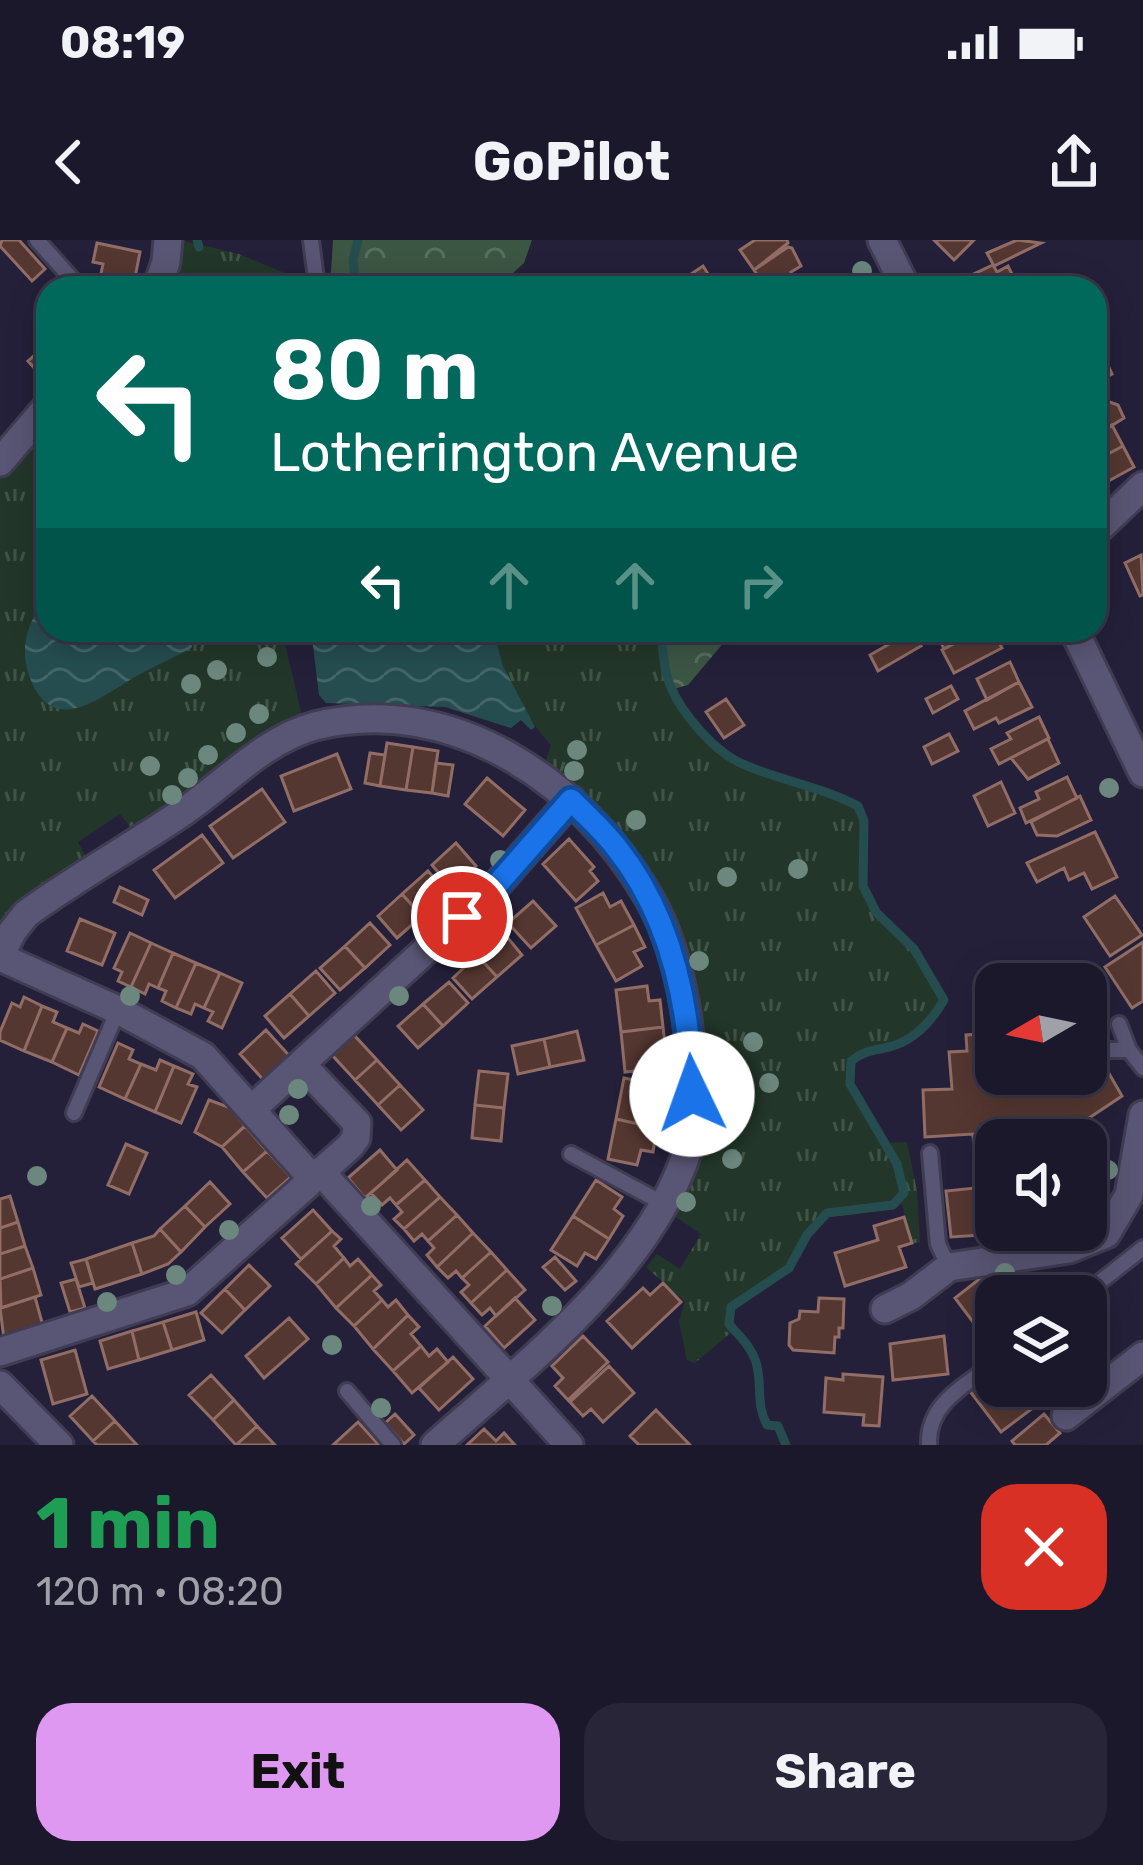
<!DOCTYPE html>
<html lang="en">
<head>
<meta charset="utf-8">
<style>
  body { margin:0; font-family:Rubik,sans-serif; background:#282538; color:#f1f3f6; height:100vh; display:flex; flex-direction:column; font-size:45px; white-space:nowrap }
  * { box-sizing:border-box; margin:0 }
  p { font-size:39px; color:#a0a0a9 }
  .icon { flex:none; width:66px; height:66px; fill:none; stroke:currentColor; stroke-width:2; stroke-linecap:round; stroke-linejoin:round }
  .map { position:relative; height:1205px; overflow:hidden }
  .sheet { display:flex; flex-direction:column; background:#1b182c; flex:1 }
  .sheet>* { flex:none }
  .hud { position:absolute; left:36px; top:36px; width:1071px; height:366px; border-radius:36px; box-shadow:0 6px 30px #0003,0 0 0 3px #393748; background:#00695c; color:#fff; overflow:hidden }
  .needle { width:78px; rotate:261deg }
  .fabs { position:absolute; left:975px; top:723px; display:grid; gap:24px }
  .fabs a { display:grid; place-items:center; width:132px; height:132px; border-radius:24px; background:#1b182c; box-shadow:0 6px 30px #0003,0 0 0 3px #393748; font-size:60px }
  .pin { position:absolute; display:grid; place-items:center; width:102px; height:102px; color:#fff; margin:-51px; border:6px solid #fff; border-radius:50%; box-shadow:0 3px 12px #0007 }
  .me { position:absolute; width:132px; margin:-66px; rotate:357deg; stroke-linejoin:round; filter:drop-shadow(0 0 9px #0008) }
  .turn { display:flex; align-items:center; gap:42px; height:252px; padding:0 36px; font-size:54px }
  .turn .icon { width:156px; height:156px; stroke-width:2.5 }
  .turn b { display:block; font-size:84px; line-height:102px }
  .lanes { display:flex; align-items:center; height:114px; padding:0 36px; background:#0003; justify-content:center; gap:60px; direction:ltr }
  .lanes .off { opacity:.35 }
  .round { display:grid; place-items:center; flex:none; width:126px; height:126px; border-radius:36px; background:#282538 }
  .headline { display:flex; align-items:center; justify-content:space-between; height:204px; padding:0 36px }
  h1 { font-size:72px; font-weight:700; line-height:90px; color:#1e9e55 }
  .primary-button { display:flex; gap:24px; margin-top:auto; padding:24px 36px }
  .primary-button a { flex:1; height:138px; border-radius:36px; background:#de98f2; color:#111; font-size:48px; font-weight:700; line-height:138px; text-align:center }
  .primary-button a+a { background:#282538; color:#f1f3f6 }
  .status { display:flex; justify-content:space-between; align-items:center; height:84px; padding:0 60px; background:#1b182c; direction:ltr }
  .status svg { height:33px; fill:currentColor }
  header { display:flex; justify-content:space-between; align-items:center; height:156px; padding:0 36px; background:#1b182c; font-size:54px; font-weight:700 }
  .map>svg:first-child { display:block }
  .grass { fill:url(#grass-tufts) }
  .forest { fill:url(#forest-crowns) }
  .water { fill:url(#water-waves) }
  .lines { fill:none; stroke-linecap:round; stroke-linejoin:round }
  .stream { stroke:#254d50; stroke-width:9 }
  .building { fill:#553731; stroke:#926d66; stroke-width:3 }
  .lane-casing { stroke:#403c53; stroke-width:20 }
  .street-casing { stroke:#403c53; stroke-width:33 }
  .lane { stroke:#595574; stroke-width:14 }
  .street { stroke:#595574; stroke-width:27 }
  .tree { fill:#6c877e }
  .route-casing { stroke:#114b97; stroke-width:30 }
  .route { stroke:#1a73e8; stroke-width:21 }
</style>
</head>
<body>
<div class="status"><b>08:19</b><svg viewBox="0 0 49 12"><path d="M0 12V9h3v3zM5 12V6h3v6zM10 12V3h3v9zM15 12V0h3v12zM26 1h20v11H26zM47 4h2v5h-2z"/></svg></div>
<header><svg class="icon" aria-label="back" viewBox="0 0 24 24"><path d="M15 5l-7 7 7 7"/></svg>GoPilot<svg class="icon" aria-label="share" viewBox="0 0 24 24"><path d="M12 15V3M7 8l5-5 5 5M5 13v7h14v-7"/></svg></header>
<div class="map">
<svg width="1143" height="1205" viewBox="0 0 1143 1205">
  <defs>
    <pattern id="grass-tufts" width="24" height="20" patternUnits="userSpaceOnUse" patternTransform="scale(3)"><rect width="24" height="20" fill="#223729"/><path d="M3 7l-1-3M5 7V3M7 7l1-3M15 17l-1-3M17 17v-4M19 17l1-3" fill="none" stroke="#425448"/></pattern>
    <pattern id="forest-crowns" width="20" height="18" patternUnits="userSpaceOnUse" patternTransform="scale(3)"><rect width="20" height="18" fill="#3c5644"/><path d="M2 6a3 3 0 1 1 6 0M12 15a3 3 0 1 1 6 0" fill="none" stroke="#586e5f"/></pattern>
    <pattern id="water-waves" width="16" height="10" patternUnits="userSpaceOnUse" patternTransform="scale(3)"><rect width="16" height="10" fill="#254d50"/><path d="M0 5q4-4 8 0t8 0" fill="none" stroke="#44666a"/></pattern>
  </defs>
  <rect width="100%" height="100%" fill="#24203a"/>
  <path class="grass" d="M180,0L239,14L299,39L295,48H174L179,38Z
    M48,180V390H282L303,481L134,592L120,574L78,602L88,621L10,670L0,690V237C21,221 27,197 48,180Z
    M493,390H662C662,409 663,427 670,445C681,473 716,514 745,525C782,541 822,547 858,566L864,581L863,646L876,673L914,709L944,760C931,782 914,801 889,807C873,811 865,810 851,822C850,857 869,874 886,903L907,902L917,951L920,1003H912L902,964L827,973L807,995L789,1028L732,1067L729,1084L734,1090L695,1123L687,1120L679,1081L685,1062L646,1027L657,1014L680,1029L701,994L673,975L706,830L695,741L653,639L610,577L545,523L551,505C523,474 501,431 493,390Z"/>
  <path class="forest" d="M333,0H532L524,23L497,48H330Z
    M664,390H730L731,394L688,445L673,449L665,418Z"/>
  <path class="water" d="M48,354V390H216L191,403L192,408C173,418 152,427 133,438C97,460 49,499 28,432C19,401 31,378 48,354Z
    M311,390H493L503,426L535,487L531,490L521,480L511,488L445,467L326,463L319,455Z"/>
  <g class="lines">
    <path class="stream" d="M197,0L199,7
      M356,48L353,20L358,0
      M662,390C662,409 663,427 670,445C681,473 716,514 745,525C782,541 822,547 858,566L864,581L863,646L876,672L914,709L944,760C931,782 914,801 889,807C873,811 865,810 851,821L850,844L897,924L904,953L893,965L827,973L807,995L789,1028L731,1067L729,1084C740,1097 753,1108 757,1126C762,1148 756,1164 767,1185L778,1186L786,1205"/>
  </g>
  <path class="building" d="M2,0H19L45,29L32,41L0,6Z
    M755,0H787L788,3L754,30L740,10Z
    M934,0H974L954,20Z
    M1017,0L1041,3L994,26L987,13Z
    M97,3L140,12L133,48H98L103,24L93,22Z
    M788,7L792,8L801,26L791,32L796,40L784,48L774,44L766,48L754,30Z
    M993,25L997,32L1008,26L1015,40L1000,48H967L963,39Z
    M703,26L717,48H670Z
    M1095,97L1112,134L1095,143Z
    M48,103V141L47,142L28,121Z
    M1095,155L1100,164L1107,161L1118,165L1124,178L1095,196Z
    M1112,185L1123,206L1095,221V196Z
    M1123,206L1134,227L1105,243L1095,221Z
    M1141,315L1143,355L1140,356L1125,323Z
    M935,390H980L944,409Z
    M980,390H992L1002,408L954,433L942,410Z
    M912,391L921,406L878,431L870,415Z
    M1010,422L1019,442L987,460L977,439Z
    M1019,442L1032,467L999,483L996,478L974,489L965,471Z
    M951,446L958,459L933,473L926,459Z
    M726,459L744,485L724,498L706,472Z
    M1039,477L1049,498L999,524L991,509L1011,499L1007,493Z
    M949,494L958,511L932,524L924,507Z
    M1048,499L1059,523L1028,539L1011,518Z
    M387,503L413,507L406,550L380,546Z
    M413,507L438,511L432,553L406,550Z
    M370,513L385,515L380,546L365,543Z
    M337,514L351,549L294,571L281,536Z
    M436,523L453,525L448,556L432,553Z
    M1067,537L1077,558L1026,583L1020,568L1039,559L1036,552Z
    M487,538L525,570L503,596L465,564Z
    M1001,542L1015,573L988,586L974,556Z
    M262,549L285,582L233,618L210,586Z
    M1080,556L1091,580L1057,596L1037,595L1031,582Z
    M1095,592L1117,637L1092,649L1084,633L1069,640L1064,628L1037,642L1027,623Z
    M202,595L223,623L175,658L154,630Z
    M569,599L594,627L590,631L598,641L576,661L543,624Z
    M456,603L476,626L452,648L432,625Z
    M428,631L447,653L422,676L402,654Z
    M120,647L148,660L142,675L114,662Z
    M603,653L610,667L621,661L634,685L596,705L576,668Z
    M402,654L422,676L397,698L378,676Z
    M1115,656L1142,695L1110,716L1084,677Z
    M533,661L556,686L531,708L508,683Z
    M80,679L115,693L102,725L67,711Z
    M370,683L390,705L365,728L345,706Z
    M634,685L645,707L634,712L642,726L616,741L596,705Z
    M503,692L522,715L497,737L477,715Z
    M130,693L151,703L131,747L118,741L122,732L114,728Z
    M1143,702V761L1132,768L1105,727Z
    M151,703L173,713L158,748L149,744L145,754L131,747Z
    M345,706L365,728L340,750L320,728Z
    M173,713L196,723L176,768L162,761L166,751L158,748Z
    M477,715L497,737L472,759L453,738Z
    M196,723L220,733L204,768L195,764L191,774L176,768Z
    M316,731L335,753L309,776L290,754Z
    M220,733L242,743L222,788L208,781L213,772L204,768Z
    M449,742L468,763L443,786L423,764Z
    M647,746L649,761L660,760L663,787L621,792L616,750Z
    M290,754L309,776L284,798L265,776Z
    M24,757L42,766L24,811L0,800V792L12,763L20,767Z
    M423,764L443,786L418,808L398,786Z
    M42,766L57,772L53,782L67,788L52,822L24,811Z
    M83,784L98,791L79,835L52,822L67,788L79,793Z
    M663,787L666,812L653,813L655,829L625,832L621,792Z
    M266,790L295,822L268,845L240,814Z
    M577,791L584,820L550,827L544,799Z
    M996,793V834H1018L1019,844L1066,841L1075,834H1086V826L1099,816L1122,856L1083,882L1027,886L1028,900H996V990H1060L951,997L946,951L976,948L973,894L925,897L923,850L952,849L949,812L967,811L966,795Z
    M354,795L377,820L355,840L332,815Z
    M544,799L550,827L518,834L512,806Z
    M118,803L133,810L129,819L141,824L125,859L99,847Z
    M160,820L174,826L155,872L125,859L141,824L156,830Z
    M377,820L400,845L378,865L355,840Z
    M174,826L193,834L188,844L197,847L181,883L155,872Z
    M479,831L508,834L504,868L475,865Z
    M624,838L654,844L651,859L663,861L657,888L616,879Z
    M400,845L423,870L401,890L378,865Z
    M209,860L231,868L245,886L222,907L195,892Z
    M475,865L504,868L501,901L472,898Z
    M616,879L657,888L653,912L641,910L637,925L608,919Z
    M245,886L267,911L243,932L222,907Z
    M126,904L147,913L129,954L108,945Z
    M380,910L397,930L365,958L348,938Z
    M267,911L291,937L267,958L243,932Z
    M407,920L425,940L396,965L390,958L382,965L371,953Z
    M425,940L440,957L404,989L394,979L402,972L396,965Z
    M596,940L622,957L614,969L623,976L609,999L573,976Z
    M210,942L230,964L205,987L185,966Z
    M10,956L18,982L0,988V959Z
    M440,957L457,975L428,1001L422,994L414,1001L404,989Z
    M185,966L205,987L181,1012L160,989Z
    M313,970L332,991L301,1019L282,998Z
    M457,975L473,993L437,1027L427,1015L434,1008L428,1001Z
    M573,976L609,999L596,1019L585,1013L577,1026L551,1010Z
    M904,977L912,1003L899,1007L906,1027L845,1046L835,1013L878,1000L874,986Z
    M18,982L25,1006L0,1014V988Z
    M160,989L181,1012L168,1024L142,1034L132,1003L154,996Z
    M332,991L341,999L334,1006L344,1018L316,1044L296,1024Z
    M473,993L491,1012L462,1038L456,1031L448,1038L437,1027Z
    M132,1003L142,1034L95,1049L86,1019Z
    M25,1006L33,1028L0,1039V1014Z
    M491,1012L507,1030L471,1063L461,1052L469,1045L462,1038Z
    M555,1017L576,1041L565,1050L543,1027Z
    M344,1018L350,1026L358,1019L372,1035L336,1068L316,1044Z
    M86,1019L93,1043L79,1047L71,1023Z
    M249,1025L270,1046L245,1070L225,1049Z
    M33,1028L41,1055L1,1068L0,1039Z
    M507,1030L525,1050L496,1076L490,1068L482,1075L471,1063Z
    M372,1035L381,1045L374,1051L382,1060L354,1086L336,1068Z
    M982,1037L1003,1056H996V1089L990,1082L979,1090L955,1058Z
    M76,1039L85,1068L70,1072L61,1043Z
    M663,1043L681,1062L632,1108L607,1081L643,1048L650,1055Z
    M225,1049L245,1070L222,1093L201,1073Z
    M35,1057L43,1086L4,1099L0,1068Z
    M515,1058L535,1080L504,1108L485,1086Z
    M819,1058L844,1059L843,1088H839V1097H835L834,1113L793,1110L789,1105L790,1083L799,1079L800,1071L818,1072Z
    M382,1060L388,1067L396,1060L408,1075L373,1109L354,1086Z
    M196,1072L204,1100L172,1110L163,1082Z
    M408,1075L419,1087L411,1094L421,1106L393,1131L373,1109Z
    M289,1078L308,1099L264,1138L246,1116Z
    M163,1082L172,1110L139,1120L132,1091Z
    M1086,1089L1105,1114L1086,1128Z
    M132,1091L139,1120L108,1129L100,1101Z
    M583,1096L608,1122L568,1160L555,1146L563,1138L552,1126Z
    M944,1096L948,1134L893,1140L890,1104Z
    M421,1106L429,1116L437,1109L448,1122L412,1153L393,1131Z
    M75,1110L87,1154L53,1164L41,1120Z
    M453,1117L473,1139L439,1170L419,1148Z
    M609,1126L634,1153L603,1182L591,1169L583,1176L570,1162Z
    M996,1130V1146H1062L1001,1192L969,1150Z
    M843,1134L883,1137L879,1186L863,1185L864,1175L824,1172L826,1138L843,1140Z
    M211,1135L234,1160L213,1180L189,1155Z
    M92,1156L115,1181L93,1201L70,1176Z
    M234,1160L257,1186L236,1205L213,1180Z
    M656,1170L690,1205H639L630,1196Z
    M395,1174L414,1195L404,1204L385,1183Z
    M1044,1174L1060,1193L1046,1205H1015L1012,1201Z
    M115,1181L137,1205H97L93,1201Z
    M358,1182L379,1205H333Z
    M257,1186L275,1205H236Z
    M484,1189L496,1201L504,1193L515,1205H467Z"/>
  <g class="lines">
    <g class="lane-casing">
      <path id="lane" d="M37,0L80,48
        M311,0L317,46
        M1119,784L1129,810L1143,828
        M1101,810H1129
        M74,873L118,770
        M930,913L938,1004L949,1027
        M571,914L666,965
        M1082,1056L1143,1008
        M347,1151L393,1205
        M929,1205C927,1163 966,1145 996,1122"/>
    </g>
    <g class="street-casing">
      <path id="street" d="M882,0L906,48
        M157,48L166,22L168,0
        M0,222L48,166
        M1095,292L1143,246
        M1074,390L1143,533
        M0,717L12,692L26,674C77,637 133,606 186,570C226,542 266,499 315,486C451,452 582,542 648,656C675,702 686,759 691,812C694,848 696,887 684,921C641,1036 525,1125 435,1205
        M0,717L118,770L203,816L312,938
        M252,869L301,824
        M320,931L569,1205
        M885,1069L911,1056L949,1027L1069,1009L1106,994L1129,955L1143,875
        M0,1112L187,1052L350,906L356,898L357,883L301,824L494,648L571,560
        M0,1145L59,1205
        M1066,1176L1143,1116"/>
    </g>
    <use href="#lane" class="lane"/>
    <use href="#street" class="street"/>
  </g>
  <g class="tree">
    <circle cx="862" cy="31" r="10"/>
    <circle cx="267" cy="417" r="10"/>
    <circle cx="217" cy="430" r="10"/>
    <circle cx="191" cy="444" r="10"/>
    <circle cx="259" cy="474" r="10"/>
    <circle cx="236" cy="493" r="10"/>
    <circle cx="577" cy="510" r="10"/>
    <circle cx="208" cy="515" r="10"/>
    <circle cx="150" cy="526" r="10"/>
    <circle cx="574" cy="531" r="10"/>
    <circle cx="188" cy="538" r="10"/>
    <circle cx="1109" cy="548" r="10"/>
    <circle cx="172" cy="555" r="10"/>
    <circle cx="636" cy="580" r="10"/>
    <circle cx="500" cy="620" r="10"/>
    <circle cx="798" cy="629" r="10"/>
    <circle cx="727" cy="637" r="10"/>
    <circle cx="463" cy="696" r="10"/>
    <circle cx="699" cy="721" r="10"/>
    <circle cx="130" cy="756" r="10"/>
    <circle cx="399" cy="756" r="10"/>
    <circle cx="753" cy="802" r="10"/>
    <circle cx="715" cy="839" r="10"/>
    <circle cx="769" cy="843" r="10"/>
    <circle cx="298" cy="849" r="10"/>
    <circle cx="289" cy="875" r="10"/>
    <circle cx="732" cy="919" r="10"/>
    <circle cx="1108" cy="930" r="10"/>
    <circle cx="37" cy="936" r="10"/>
    <circle cx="686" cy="962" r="10"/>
    <circle cx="371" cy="966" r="10"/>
    <circle cx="229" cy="990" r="10"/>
    <circle cx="1005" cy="1033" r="10"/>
    <circle cx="176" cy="1035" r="10"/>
    <circle cx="107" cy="1062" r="10"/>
    <circle cx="552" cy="1066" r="10"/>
    <circle cx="332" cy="1105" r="10"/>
    <circle cx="381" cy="1168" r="10"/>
  </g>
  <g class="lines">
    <g class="route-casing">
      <path id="route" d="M462,677L494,648L571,560C586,575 603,590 616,607C672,677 690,766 692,854"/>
    </g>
    <use href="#route" class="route"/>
  </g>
</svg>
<div class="fabs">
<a><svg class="needle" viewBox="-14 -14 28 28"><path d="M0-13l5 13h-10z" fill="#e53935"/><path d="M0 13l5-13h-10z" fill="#a0a0a9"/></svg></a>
<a><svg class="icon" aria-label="sound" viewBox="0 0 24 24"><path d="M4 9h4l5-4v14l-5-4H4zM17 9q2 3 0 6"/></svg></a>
<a><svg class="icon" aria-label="layers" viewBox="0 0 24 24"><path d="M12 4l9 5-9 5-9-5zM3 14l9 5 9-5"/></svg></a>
</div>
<div class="pin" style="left:462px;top:677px;background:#d93025"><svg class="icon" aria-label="arrive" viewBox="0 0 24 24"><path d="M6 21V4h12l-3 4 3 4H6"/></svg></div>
<svg class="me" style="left:692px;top:854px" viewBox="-20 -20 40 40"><circle r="19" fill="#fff"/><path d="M0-13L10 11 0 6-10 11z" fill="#1a73e8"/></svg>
<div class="hud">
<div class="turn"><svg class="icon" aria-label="left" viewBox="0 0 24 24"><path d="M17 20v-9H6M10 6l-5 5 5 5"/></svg><div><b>80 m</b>Lotherington Avenue</div></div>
<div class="lanes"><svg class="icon" aria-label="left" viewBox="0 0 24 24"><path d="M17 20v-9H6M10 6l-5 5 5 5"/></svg><svg class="icon off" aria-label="ahead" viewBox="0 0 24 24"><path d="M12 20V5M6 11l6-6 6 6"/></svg><svg class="icon off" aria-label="ahead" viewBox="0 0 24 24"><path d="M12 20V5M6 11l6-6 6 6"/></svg><svg class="icon off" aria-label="right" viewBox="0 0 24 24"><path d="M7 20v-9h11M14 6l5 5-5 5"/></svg></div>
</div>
</div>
<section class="sheet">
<div class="headline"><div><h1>1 min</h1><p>120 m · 08:20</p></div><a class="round" style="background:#d93025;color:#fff"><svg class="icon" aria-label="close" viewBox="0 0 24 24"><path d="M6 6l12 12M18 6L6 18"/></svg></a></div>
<div class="primary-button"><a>Exit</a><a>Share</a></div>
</section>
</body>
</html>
